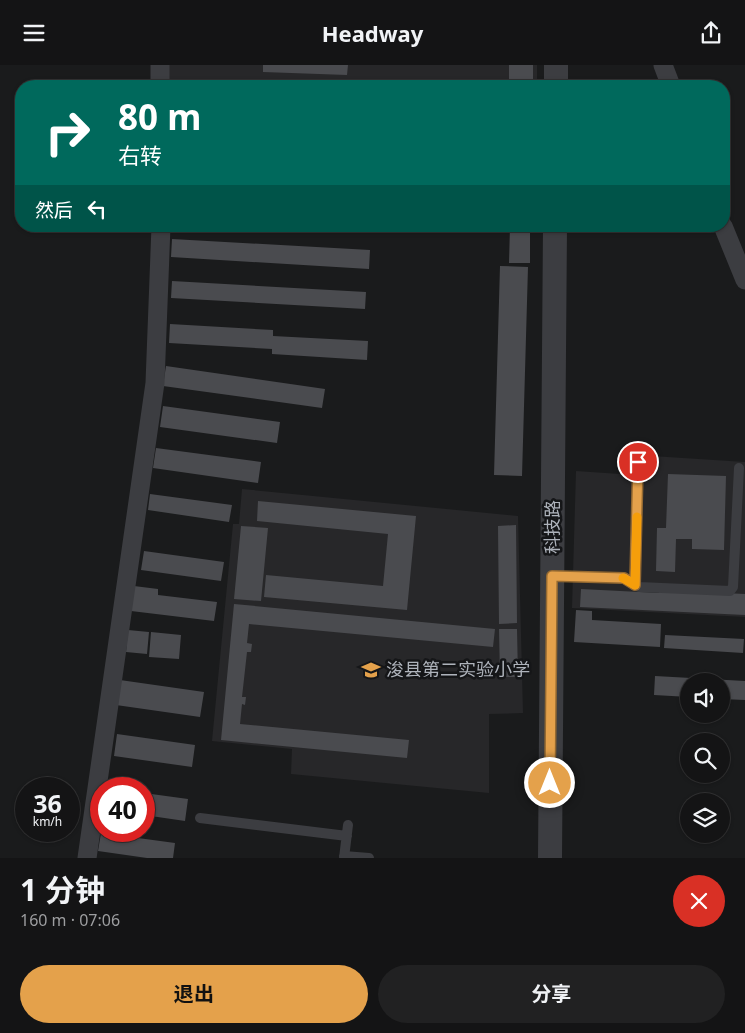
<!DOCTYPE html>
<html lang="zh">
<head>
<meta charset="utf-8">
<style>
  body { margin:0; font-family:"Noto Sans","Noto Sans SC",sans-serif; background:#212122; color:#f1f3f6; height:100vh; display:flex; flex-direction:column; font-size:19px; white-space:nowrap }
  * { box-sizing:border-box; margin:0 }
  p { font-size:16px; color:#9d9ea0 }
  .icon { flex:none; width:28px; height:28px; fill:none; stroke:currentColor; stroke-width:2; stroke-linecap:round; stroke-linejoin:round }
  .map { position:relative; height:793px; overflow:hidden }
  .side { display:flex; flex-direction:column; background:#141415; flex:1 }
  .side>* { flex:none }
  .guide { position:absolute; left:15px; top:15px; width:715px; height:152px; border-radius:20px; box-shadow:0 1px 4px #0004,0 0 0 1px #333334; background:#00695c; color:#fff; overflow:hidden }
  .controls { position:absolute; left:680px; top:608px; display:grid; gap:10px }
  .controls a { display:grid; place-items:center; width:50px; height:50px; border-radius:50%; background:#141415; box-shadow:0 1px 4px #0004,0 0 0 1px #333334; font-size:25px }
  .speed { position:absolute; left:15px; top:712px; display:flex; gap:10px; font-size:25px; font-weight:700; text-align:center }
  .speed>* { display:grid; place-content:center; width:65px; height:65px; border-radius:50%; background:#141415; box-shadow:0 1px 4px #0004,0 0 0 1px #333334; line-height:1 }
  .speed small { font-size:12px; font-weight:400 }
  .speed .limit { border:8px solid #d22; background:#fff; color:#111 }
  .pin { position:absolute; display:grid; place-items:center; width:42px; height:42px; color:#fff; margin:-21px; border:2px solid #fff; border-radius:50%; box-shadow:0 1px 5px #0007 }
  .me { position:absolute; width:55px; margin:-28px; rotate:0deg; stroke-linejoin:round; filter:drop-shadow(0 0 4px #0008) }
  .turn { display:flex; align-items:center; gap:18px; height:105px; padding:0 20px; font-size:22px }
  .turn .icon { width:65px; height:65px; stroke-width:2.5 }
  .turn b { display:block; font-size:35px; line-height:42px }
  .then { display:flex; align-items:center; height:48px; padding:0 20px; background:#0003; gap:10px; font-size:19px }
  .round { display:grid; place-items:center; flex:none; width:52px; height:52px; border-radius:26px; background:#212122 }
  .headline { display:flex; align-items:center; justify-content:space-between; height:85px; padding:0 20px }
  h1 { font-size:30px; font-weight:700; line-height:38px }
  .primary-button { display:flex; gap:10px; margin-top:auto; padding:10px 20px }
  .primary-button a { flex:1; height:58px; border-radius:30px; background:#e4a14b; color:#111; font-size:20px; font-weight:700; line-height:58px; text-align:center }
  .primary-button a+a { background:#212122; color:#f1f3f6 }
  header { display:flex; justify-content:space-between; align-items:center; height:65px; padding:0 20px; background:#141415; font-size:22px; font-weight:700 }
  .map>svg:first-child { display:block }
  .built { fill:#272729 }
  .building { fill:#4a4b4f }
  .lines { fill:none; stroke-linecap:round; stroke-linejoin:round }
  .service { stroke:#3c3d41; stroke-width:10 }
  .minor { stroke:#3c3d41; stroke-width:19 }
  .tertiary { stroke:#3c3d41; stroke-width:24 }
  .route-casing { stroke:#946931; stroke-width:12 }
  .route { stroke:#e4a14b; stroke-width:9 }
  .slow { stroke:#f59e0b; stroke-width:9 }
  .labels { text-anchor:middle; stroke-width:5; stroke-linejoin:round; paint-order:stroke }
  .street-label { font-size:18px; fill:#aeb3bb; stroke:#151618 }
  .poi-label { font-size:18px; fill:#aeb3bb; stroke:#151618; text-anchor:start }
</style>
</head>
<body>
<header><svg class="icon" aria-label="menu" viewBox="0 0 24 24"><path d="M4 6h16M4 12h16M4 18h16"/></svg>Headway<svg class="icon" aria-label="share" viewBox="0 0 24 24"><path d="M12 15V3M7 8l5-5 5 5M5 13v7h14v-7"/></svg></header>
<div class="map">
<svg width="745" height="793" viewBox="0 0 745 793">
  <rect width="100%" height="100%" fill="#1a1b1c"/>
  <path class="built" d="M168,0H537V21H168Z
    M621,389L745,397V552L572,543L576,406L620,409Z
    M242,424L518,451L523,648L489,649V728L291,709L292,684L212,676L233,459H239Z"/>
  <path class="building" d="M263,0H348L347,10L263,7Z
    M509,0H533V21H509Z
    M510,161H530V198H509Z
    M172,174L370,185L369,204L171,192Z
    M500,201L528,202L522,411L494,410Z
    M172,216L366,227L365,244L171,233Z
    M170,259L273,265V271L368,276L367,295L272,289V284L169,278Z
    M166,301L325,324L322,343L163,321Z
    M163,341L280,357L277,378L160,362Z
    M156,383L261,397L258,418L153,403Z
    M668,409L726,411L724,485L692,484V474H676L675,507L656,506L657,463H666Z
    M150,429L232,440L229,457L148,445Z
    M258,436L416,451L407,545L264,532L266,510L383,521L388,469L257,456Z
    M516,460L517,558L499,559L498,461Z
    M241,461L268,463L261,536L234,534Z
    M144,486L224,497L221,516L141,505Z
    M134,521L158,524V530L217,537L214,556L131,546Z
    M581,524L659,528V525L745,529V550L580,542Z
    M234,539L495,564L493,582L249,559L247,578L252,579L251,587H247L242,632H246L245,640L242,639L240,659L409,675L407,693L221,675Z
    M576,545L592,546V555L661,559L660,582L574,577Z
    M499,564H517L518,612H500Z
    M128,565L149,567L147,589L126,587Z
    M151,567L181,570L179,594L149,592Z
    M665,570L744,574L743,588L664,583Z
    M655,611L745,616V635L721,634V616H689V632L654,630Z
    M120,615L204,627L200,652L116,640Z
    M117,669L195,680L192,702L114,691Z
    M144,728L188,734L185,756L144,750Z
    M101,768L175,778L173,793H147L98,786Z"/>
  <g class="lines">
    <path class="service" d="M552,511L624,513L639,522L730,526L733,522L739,403
      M635,520L638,397
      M200,753L347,771
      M344,791L369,793
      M344,793L348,760"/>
    <path class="minor" d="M160,0V21
      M663,0L671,21
      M723,161L745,215
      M87,793L155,318L161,161"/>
    <path class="tertiary" d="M556,21V0
      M550,793L555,161"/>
  </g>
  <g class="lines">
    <g class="route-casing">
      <path id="route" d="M550,718L552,511L624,513L635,520L638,397"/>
    </g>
    <use href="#route" class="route"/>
    <path class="slow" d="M623,513L635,520L637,452"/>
  </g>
  <defs>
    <g id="school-bare" transform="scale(1.5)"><path d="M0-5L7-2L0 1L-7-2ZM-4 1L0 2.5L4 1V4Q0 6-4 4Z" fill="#e4a14b" stroke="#151618" stroke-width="2.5" paint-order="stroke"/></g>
  </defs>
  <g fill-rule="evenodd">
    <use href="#school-bare" x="371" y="605"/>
  </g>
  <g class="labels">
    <g class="street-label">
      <text transform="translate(553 462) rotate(-90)" y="6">科技路</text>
    </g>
    <g class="poi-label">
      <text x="386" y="611">浚县第二实验小学</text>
    </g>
  </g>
</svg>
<div class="controls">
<a><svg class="icon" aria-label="sound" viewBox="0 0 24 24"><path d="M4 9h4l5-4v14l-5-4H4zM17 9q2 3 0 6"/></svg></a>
<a><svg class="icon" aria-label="search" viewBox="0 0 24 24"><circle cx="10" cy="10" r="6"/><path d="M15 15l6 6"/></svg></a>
<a><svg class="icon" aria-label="layers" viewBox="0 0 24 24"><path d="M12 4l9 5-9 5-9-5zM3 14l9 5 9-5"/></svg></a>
</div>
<div class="speed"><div>36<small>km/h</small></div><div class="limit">40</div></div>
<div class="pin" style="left:638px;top:397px;background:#d93025"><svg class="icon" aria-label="arrive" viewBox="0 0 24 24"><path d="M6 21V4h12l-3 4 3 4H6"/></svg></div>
<svg class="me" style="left:550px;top:718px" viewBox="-20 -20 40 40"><circle r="17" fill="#e4a14b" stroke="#fff" stroke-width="3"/><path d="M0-11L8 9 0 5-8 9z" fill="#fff"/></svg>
<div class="guide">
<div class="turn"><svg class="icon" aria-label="right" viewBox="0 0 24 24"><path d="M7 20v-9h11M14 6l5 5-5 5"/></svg><div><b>80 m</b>右转</div></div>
<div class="then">然后<svg class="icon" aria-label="left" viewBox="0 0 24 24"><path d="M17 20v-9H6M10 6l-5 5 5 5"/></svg></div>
</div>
</div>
<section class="side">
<div class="headline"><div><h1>1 分钟</h1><p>160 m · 07:06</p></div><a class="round" style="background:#d93025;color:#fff"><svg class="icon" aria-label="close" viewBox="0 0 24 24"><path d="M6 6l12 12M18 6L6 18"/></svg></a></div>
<div class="primary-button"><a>退出</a><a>分享</a></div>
</section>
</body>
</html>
